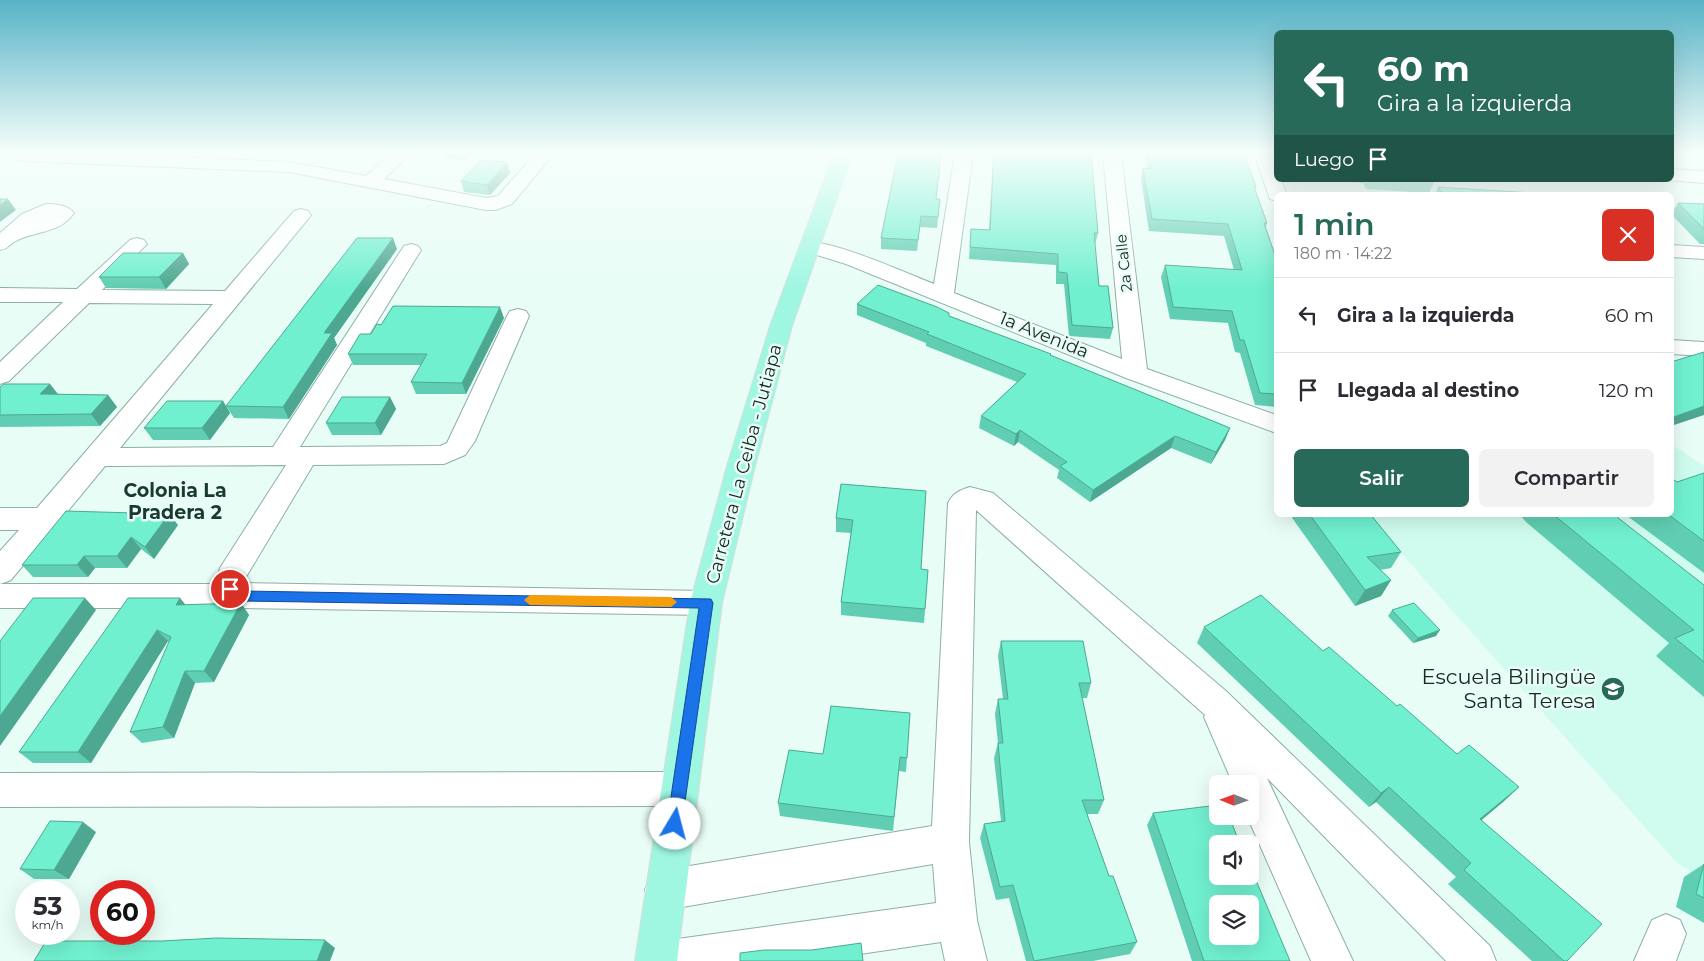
<!DOCTYPE html>
<html lang="es">
<head>
<meta charset="utf-8">
<style>
  body { margin:0; font-family:Montserrat,sans-serif; background:#f2f2f3; color:#2b2b33; height:100vh; display:flex; flex-direction:column; font-size:19px; white-space:nowrap }
  * { box-sizing:border-box; margin:0 }
  p { font-size:16px; color:#7c7c81 }
  .icon { flex:none; width:28px; height:28px; fill:none; stroke:currentColor; stroke-width:2; stroke-linecap:round; stroke-linejoin:round }
  .map { position:relative; flex:1; overflow:hidden }
  .panel { position:absolute; left:1274px; top:192px; width:400px; height:325px; display:flex; flex-direction:column; background:#fff; border-radius:8px; box-shadow:0 5px 20px #0002 }
  .panel>* { flex:none }
  .hud { position:absolute; left:1274px; top:30px; width:400px; height:152px; border-radius:8px; box-shadow:0 5px 20px #0002; background:#286a59; color:#fff; overflow:hidden }
  .needle { width:32px; rotate:271deg }
  .controls { position:absolute; left:1209px; top:775px; display:grid; gap:10px }
  .controls a { display:grid; place-items:center; width:50px; height:50px; border-radius:8px; background:#fff; box-shadow:0 5px 20px #0002; font-size:25px }
  .speed { position:absolute; left:15px; top:880px; display:flex; gap:10px; font-size:25px; font-weight:700; text-align:center }
  .speed>* { display:grid; place-content:center; width:65px; height:65px; border-radius:50%; background:#fff; box-shadow:0 5px 20px #0002; line-height:1 }
  .speed small { font-size:12px; font-weight:400 }
  .speed .limit { border:8px solid #d22; background:#fff; color:#111 }
  .pin { position:absolute; display:grid; place-items:center; width:42px; height:42px; color:#fff; margin:-21px; border:2px solid #fff; border-radius:50%; box-shadow:0 1px 5px #0007 }
  .me { position:absolute; width:55px; margin:-28px; rotate:8deg; stroke-linejoin:round; filter:drop-shadow(0 0 4px #0008) }
  .turn { display:flex; align-items:center; gap:18px; height:105px; padding:0 20px; font-size:22px }
  .turn .icon { width:65px; height:65px; stroke-width:2.5 }
  .turn b { display:block; font-size:35px; line-height:42px }
  .then { display:flex; align-items:center; height:48px; padding:0 20px; background:#0003; gap:10px; font-size:19px }
  .round { display:grid; place-items:center; flex:none; width:52px; height:52px; border-radius:8px; background:#f2f2f3 }
  .headline { display:flex; align-items:center; justify-content:space-between; height:85px; padding:0 20px }
  h1 { font-size:30px; font-weight:600; line-height:38px; color:#286a59 }
  .primary-button { display:flex; gap:10px; margin-top:auto; padding:10px 20px }
  .primary-button a { flex:1; height:58px; border-radius:8px; background:#286a59; color:#fff; font-size:20px; font-weight:600; line-height:58px; text-align:center }
  .primary-button a+a { background:#f2f2f3; color:#2b2b33 }
  ul { padding:0; list-style:none }
  li { display:flex; align-items:center; gap:15px; height:75px; padding:0 20px; border-top:1px solid #e1e1e2 }
  li div { flex:1 }
  li b { display:block; font-size:19px }
  li em { font-style:normal }
  .map>svg:first-child { display:block }
  .built { fill:#cffcee }
  .lines { fill:none; stroke-linecap:round; stroke-linejoin:round }
  .minor-casing { stroke:#8dafa5; stroke-width:2 }
  .major-casing { stroke:#dadddc; stroke-width:2 }
  .minor { fill:#fff; fill-rule:evenodd }
  .major { fill:#9ff7e2; fill-rule:evenodd }
  .wall { fill:#60ceb2 }
  .shaded-wall { fill:#4ea891 }
  .building { fill:#70f0cf; stroke:#4ea891; fill-rule:evenodd }
  .route { fill:#1a73e8; stroke:#114b97 }
  .slow { fill:#f59e0b }
  .labels { text-anchor:middle; stroke-width:5; stroke-linejoin:round; paint-order:stroke }
  .far-street-label { font-size:15px; fill:#1a2824; stroke:#e8fdf6 }
  .street-label { font-size:18px; fill:#1a2824; stroke:#e8fdf6 }
  .neighbourhood-label { font-size:19px; font-weight:bold; fill:#1a3931; stroke:#e8fdf6 }
  .near-poi-label { font-size:21px; fill:#1a2824; stroke:#e8fdf6; text-anchor:end }
</style>
</head>
<body>
<div class="map">
<svg width="1704" height="961" viewBox="0 0 1704 961">
  <rect width="100%" height="100%" fill="#e8fdf6"/>
  <path class="built" d="M1671,444L1704,466V880L1676,862L1367,515H1671Z"/>
  <g class="lines">
    <g class="minor-casing">
      <path id="minor" d="M16,154H100L289,162L366,176L391,154H410L384,179L486,198L498,196L535,154H553L512,204L496,210H486L289,172L23,161L17,160L14,156Z
        M955,154H973L954,293L1122,359L1103,154H1121L1147,369L1276,415V433L1126,378L846,264L804,251L801,247L804,243C827,237 908,274 934,284Z
        M1254,154H1272L1276,166V180H1281L1287,195H1276V201L1270,199Z
        M1671,169L1704,171V183L1669,180H1671Z
        M46,204C55,204 68,205 74,213C59,235 34,230 14,242C8,246 7,249 0,250V233L22,214Z
        M301,209L308,211L311,215L308,219L120,448L273,447L404,246L411,244L418,246L421,250L300,447L440,446L447,443L507,316L510,311L518,309L526,311L529,316L475,441L465,455L444,464L313,465L246,577L245,583L706,591L717,594L722,603L717,612L706,615L241,608H0V584H215L220,568L286,465L105,466L11,580L0,584V551L19,530H0V508H37L213,304L89,303L9,381L0,384V362L63,302H0V288L77,289L130,240L137,238L144,240L147,244L102,290L225,291L294,211Z
        M1671,245L1704,247V259L1671,257Z
        M1671,340L1704,342V356L1671,354Z
        M970,487L993,493L1226,691L1490,946L1496,961H1446L1267,778L1353,961H1311L1247,816H1250V784H1233L1204,717L1205,715L976,510L969,842L977,920L987,961H945L941,942L813,961H649L655,946L670,940L936,903L933,864L665,910L651,904L645,890L651,876L665,870L932,826L948,503C953,493 960,490 970,487Z
        M680,772L693,777L698,789L693,801L680,806L0,807V773Z
        M1666,914L1680,920L1686,934L1676,961H1634L1652,920Z"/>
    </g>
    <g class="major-casing">
      <path id="major" d="M834,154H852L792,326L755,466L722,603L677,961H635L690,603L727,466L770,326Z"/>
    </g>
    <use href="#minor" class="minor"/>
    <use href="#major" class="major"/>
  </g>
  <path class="wall" d="M444,154H470L464,160L446,158Z
    M993,154H1094V155H1091L1098,233L1095,245L1099,286L1113,328L1110,339L1069,336L1064,284H1056V265L969,259L971,229L989,230Z
    M1144,154H1244L1256,187L1255,190L1267,223L1266,228L1276,258V407L1255,405L1240,353L1235,352L1228,323L1170,319L1161,277L1165,265L1234,270L1224,236L1149,231L1141,179L1143,168H1147Z
    M507,162L510,173L490,195L464,192L461,181Z
    M1309,180H1435L1429,193L1366,189L1363,183Z
    M1438,187L1565,195H1435Z
    M936,199H940L937,228L920,227L917,251L881,249V238Z
    M1678,203L1704,204V244H1700L1671,214Z
    M397,249L334,338L337,345L289,419L234,418L226,406Z
    M183,253L189,264L166,289L106,288L99,277Z
    M857,304L949,316L1051,354V356L1230,428L1225,440L1211,464L1171,448L1090,502L1057,478L1059,470L1018,442L1014,446L979,428L981,416L1017,382L926,346V343L857,315Z
    M504,318L466,394H416L411,382L421,365H353L348,354L371,334Z
    M50,384L58,394L108,395L117,407L100,426L0,427V387Z
    M390,397L396,409L381,435H332L326,423Z
    M223,401L230,413L210,440H153L144,428Z
    M1704,473V573L1626,515H1671L1677,482Z
    M841,484L921,569L928,570L924,623L841,615V602L851,533L836,532V518Z
    M1276,486V495L1274,492Z
    M1290,515H1371L1401,552L1391,568L1380,570L1391,580L1381,596L1355,606Z
    M1520,515H1618L1617,517L1704,585V697L1656,656L1669,643L1526,522Z
    M178,525L154,559L141,549L127,568H95L88,577H33L22,565Z
    M180,598L185,605L241,603L249,615L214,682L195,683L174,738L142,743L130,732L169,642L168,641L91,763H33L19,752Z
    M1392,610L1436,636L1413,643L1388,616Z
    M1204,627L1323,651L1457,754L1519,787L1503,802L1481,820L1567,961H1532L1448,884L1456,877L1376,802L1369,807L1197,643Z
    M1001,641L1091,683L1087,698H1082L1104,800L1098,814H1087L1109,876L1137,942L1130,954L1093,961H1026L1009,898L996,900L980,838L984,824L1001,821L994,758L998,743L995,714L998,699H1003L998,656Z
    M910,713L906,772L899,771L893,831L780,816L778,803L823,754Z
    M1153,813L1290,961H1192L1147,825Z
    M96,832L69,879H34L20,869Z
    M1704,864V923L1676,907L1684,877Z"/>
  <path class="shaded-wall" d="M462,154H470L464,160Z
    M507,162L510,173L490,195L487,185Z
    M8,199L16,210L0,222V205Z
    M393,238L397,249L334,338L337,345L289,419L283,407L324,333Z
    M183,253L189,264L166,289L159,277Z
    M500,307L504,318L466,394L462,383Z
    M50,384L59,396L40,394Z
    M108,395L117,407L100,426L91,414Z
    M390,397L396,409L381,435L375,423Z
    M223,401L230,413L210,440L202,428Z
    M1704,406V415L1671,426V418Z
    M1230,428L1225,440L1211,464L1216,452Z
    M1020,430L1018,442L1014,446L1016,434Z
    M1175,436L1171,448L1090,502L1093,490Z
    M169,514L178,525L154,559L145,547Z
    M131,537L141,549L127,568L117,556Z
    M84,556L95,568L88,577L77,565Z
    M1391,580L1381,596L1355,606L1365,590Z
    M85,598L96,610L0,746V716Z
    M180,598L190,610L176,605Z
    M241,603L249,615L214,682L204,671Z
    M157,630L168,641L91,763L78,752Z
    M1440,630L1436,636L1413,643L1418,638Z
    M185,671L195,683L174,738L163,727Z
    M1389,787L1376,802L1369,807L1381,793Z
    M1519,787L1503,802L1465,834L1480,819Z
    M83,822L96,832L69,879L54,870Z
    M325,940L335,948L330,961H317Z"/>
  <path class="building" d="M898,154H941L936,199H940L938,217L921,216L918,240L881,238Z
    M994,154H1091L1098,233H1094L1099,286H1108L1113,328L1072,325L1067,273L1058,272V254L970,247L971,229L990,230Z
    M1149,154H1244L1256,187H1254L1267,223H1264L1276,258V394L1260,393L1244,340H1240L1232,311L1173,307L1165,265L1242,270L1228,224L1152,219L1143,168L1152,169Z
    M481,160L507,162L487,185L461,181Z
    M1438,187L1565,195H1444Z
    M0,199H8L0,205Z
    M1678,203L1704,204V229Z
    M357,238H393L324,333H332L283,407L226,406Z
    M123,253H183L159,277H99Z
    M878,285L937,307L949,313V316L1051,354L1050,355L1230,428L1216,452L1175,436L1093,490L1060,466L1067,462L1020,430L1016,434L981,416L1026,374L927,334L929,332L857,304Z
    M393,306L500,307L462,383L411,382L427,354H348L360,334H371L377,324L381,325Z
    M1704,352V406L1671,418V362Z
    M4,384H50L40,394L108,395L91,414L0,415V387Z
    M342,397H390L375,423H326Z
    M167,401H223L202,428H144Z
    M1704,473V541L1669,515H1671V478L1677,482Z
    M841,484L926,491L921,569L928,570L925,609L841,602L853,520L836,518Z
    M66,511L169,514L145,547L131,537L117,556H84L77,565H22Z
    M1310,515H1371L1401,552L1367,557L1391,580L1365,590Z
    M1554,515H1618L1617,517L1704,585V662L1675,638L1694,630Z
    M1261,595L1323,651L1329,647L1397,706L1400,704L1457,754L1469,745L1519,787L1480,819L1602,924L1567,961H1564L1464,870L1471,863L1389,787L1381,793L1204,627Z
    M33,598H85L0,716V641Z
    M128,598H180L176,605L241,603L204,671H185L163,727L130,732L171,637L157,630L78,752H19Z
    M1414,603L1440,630L1418,638L1392,610Z
    M1001,641H1083L1091,683H1079L1104,800H1082L1109,876H1113L1137,942L1034,961L1013,885L1000,887L984,824L1005,821L998,743H1003L998,699H1008Z
    M831,706L910,713L907,758L900,757L894,817L778,803L789,750L823,754Z
    M1218,805V816H1229L1240,844H1218V876H1250V866L1290,961H1204L1153,813ZM1218,904H1250V936H1218Z
    M50,821L83,822L54,870L20,869Z
    M1704,864V898L1696,894Z
    M217,938L325,940L317,961H34L46,941H162Z
    M861,943L863,961H740V953L764,950H812Z"/>
  <linearGradient id="sky" x2="0" y2="1"><stop stop-color="#57b3c6"/><stop offset="0.53" stop-color="#f5fefb"/><stop offset="1" stop-color="#f5fefb" stop-opacity="0"/></linearGradient>
  <rect width="1704" height="288" fill="url(#sky)"/>
  <path class="route" d="M230,584L243,591L711,599L713,603L681,830L675,832L670,830L667,824L699,608L241,601L225,593L223,589Z"/>
  <path class="slow" d="M530,595L671,597L677,602L671,607L530,605L524,600Z"/>
  <defs>
    <g id="school-disc" transform="scale(1.25)"><circle r="9.5" fill="#286a59" stroke="#e8fdf6"/><path d="M0-5L7-2L0 1L-7-2ZM-4 1L0 2.5L4 1V4Q0 6-4 4Z" fill="#fff"/></g>
  </defs>
  <g fill-rule="evenodd">
    <use href="#school-disc" x="1613" y="689"/>
  </g>
  <g class="labels">
    <g class="far-street-label">
      <text transform="translate(1124 263) rotate(-96)" y="5">2a Calle</text>
    </g>
    <g class="street-label">
      <text transform="translate(1044 335) rotate(22)" y="6">1a Avenida</text>
      <text transform="translate(744 464) rotate(-75)" y="6">Carretera La Ceiba - Jutiapa</text>
    </g>
    <g class="neighbourhood-label">
      <text x="175" y="497">Colonia La<tspan x="175" dy="22">Pradera 2</tspan></text>
    </g>
    <g class="near-poi-label">
      <text x="1596" y="684">Escuela Bilingüe<tspan x="1596" dy="24">Santa Teresa</tspan></text>
    </g>
  </g>
</svg>
<div class="controls">
<a><svg class="needle" viewBox="-14 -14 28 28"><path d="M0-13l5 13h-10z" fill="#e53935"/><path d="M0 13l5-13h-10z" fill="#7c7c81"/></svg></a>
<a><svg class="icon" aria-label="sound" viewBox="0 0 24 24"><path d="M4 9h4l5-4v14l-5-4H4zM17 9q2 3 0 6"/></svg></a>
<a><svg class="icon" aria-label="layers" viewBox="0 0 24 24"><path d="M12 4l9 5-9 5-9-5zM3 14l9 5 9-5"/></svg></a>
</div>
<div class="speed"><div>53<small>km/h</small></div><div class="limit">60</div></div>
<div class="pin" style="left:230px;top:589px;background:#d93025"><svg class="icon" aria-label="arrive" viewBox="0 0 24 24"><path d="M6 21V4h12l-3 4 3 4H6"/></svg></div>
<svg class="me" style="left:675px;top:824px" viewBox="-20 -20 40 40"><circle r="19" fill="#fff"/><path d="M0-13L10 11 0 6-10 11z" fill="#1a73e8"/></svg>
<div class="hud">
<div class="turn"><svg class="icon" aria-label="left" viewBox="0 0 24 24"><path d="M17 20v-9H6M10 6l-5 5 5 5"/></svg><div><b>60 m</b>Gira a la izquierda</div></div>
<div class="then">Luego<svg class="icon" aria-label="arrive" viewBox="0 0 24 24"><path d="M6 21V4h12l-3 4 3 4H6"/></svg></div>
</div>
<section class="panel">
<div class="headline"><div><h1>1 min</h1><p>180 m · 14:22</p></div><a class="round" style="background:#d93025;color:#fff"><svg class="icon" aria-label="close" viewBox="0 0 24 24"><path d="M6 6l12 12M18 6L6 18"/></svg></a></div>
<ul>
<li><svg class="icon" aria-label="left" viewBox="0 0 24 24"><path d="M17 20v-9H6M10 6l-5 5 5 5"/></svg><div><b>Gira a la izquierda</b></div><em>60 m</em></li>
<li><svg class="icon" aria-label="arrive" viewBox="0 0 24 24"><path d="M6 21V4h12l-3 4 3 4H6"/></svg><div><b>Llegada al destino</b></div><em>120 m</em></li>
</ul>
<div class="primary-button"><a>Salir</a><a>Compartir</a></div>
</section>
</div>
</body>
</html>
